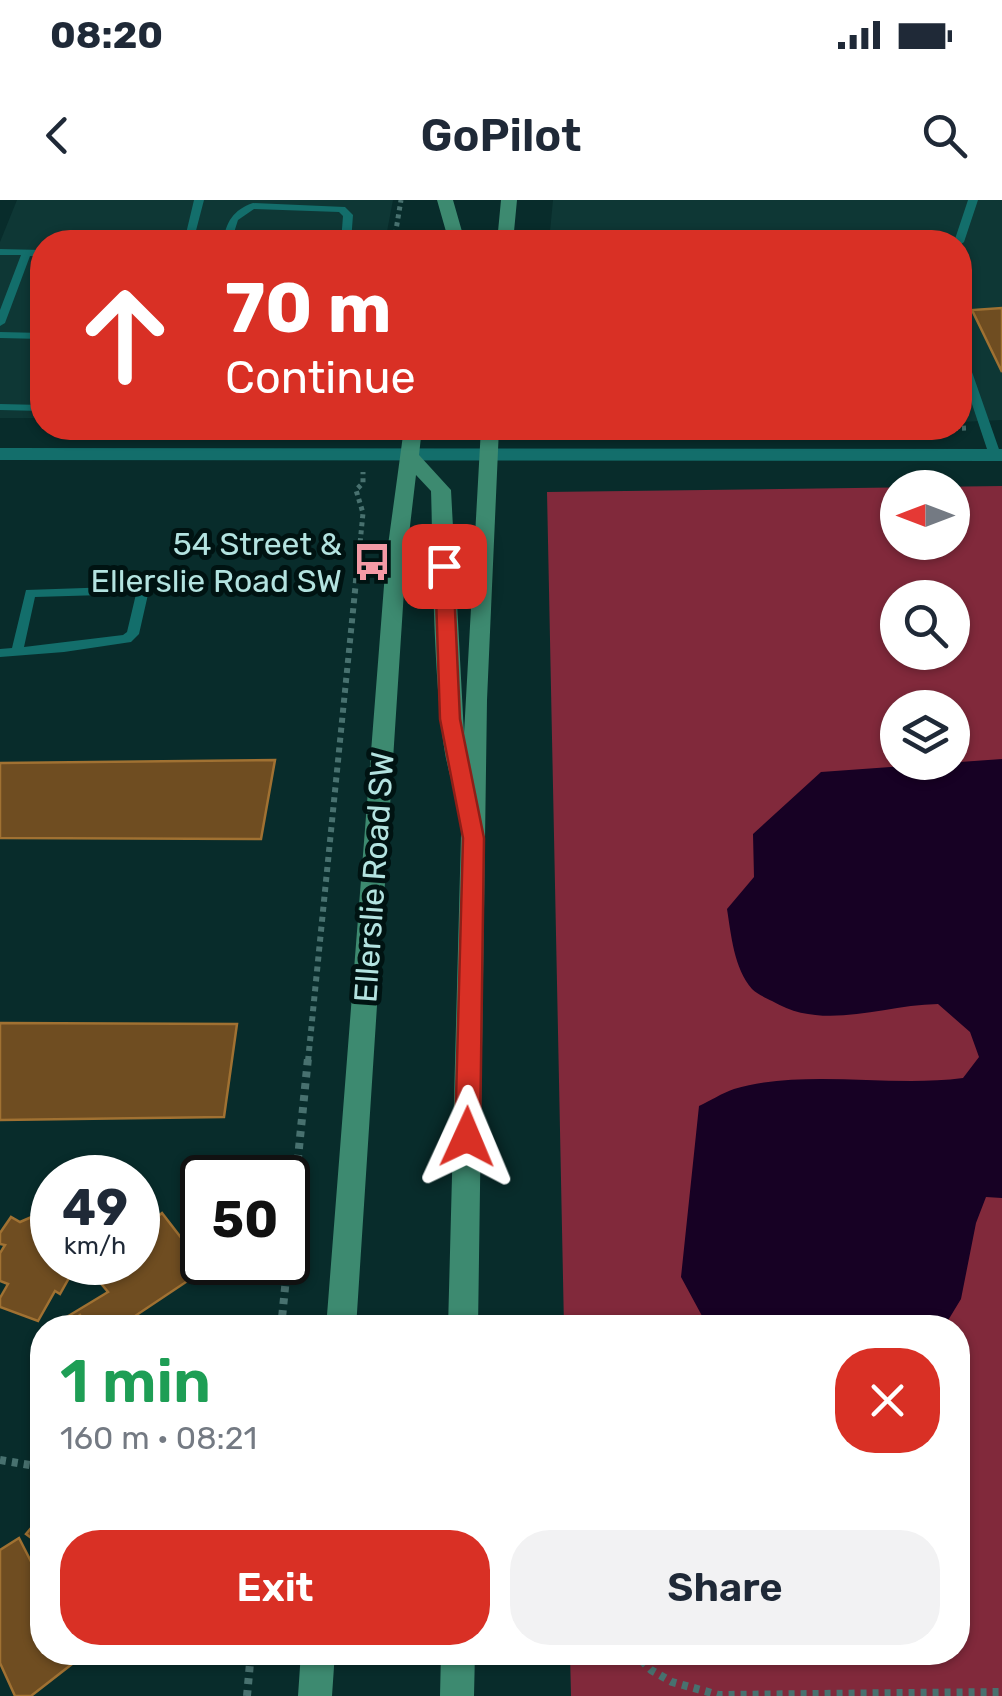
<!DOCTYPE html>
<html lang="en">
<head>
<meta charset="utf-8">
<style>
  body { margin:0; font-family:Rubik,sans-serif; background:#f2f2f3; color:#1f2937; height:100vh; display:flex; flex-direction:column; font-size:38px; white-space:nowrap }
  * { box-sizing:border-box; margin:0 }
  p { font-size:32px; color:#747a83 }
  .icon { flex:none; width:55px; height:55px; fill:none; stroke:currentColor; stroke-width:2; stroke-linecap:round; stroke-linejoin:round }
  .map { position:relative; flex:1; overflow:hidden }
  .drawer { position:absolute; left:30px; top:1115px; width:940px; height:350px; display:flex; flex-direction:column; background:#fff; border-radius:40px; box-shadow:0 2px 8px #0004 }
  .drawer>* { flex:none }
  .banner { position:absolute; left:30px; top:30px; width:942px; height:210px; border-radius:40px; box-shadow:0 2px 8px #0004; background:#d93025; color:#fff; overflow:hidden }
  .needle { width:65px; rotate:270deg }
  .buttons { position:absolute; left:880px; top:270px; display:grid; gap:20px }
  .buttons a { display:grid; place-items:center; width:90px; height:90px; border-radius:50%; background:#fff; box-shadow:0 2px 8px #0004; font-size:50px }
  .speed { position:absolute; left:30px; top:955px; display:flex; gap:20px; font-size:50px; font-weight:700; text-align:center }
  .speed>* { display:grid; place-content:center; width:130px; height:130px; border-radius:50%; background:#fff; box-shadow:0 2px 8px #0004; line-height:1 }
  .speed small { font-size:25px; font-weight:400 }
  .speed .limit { border:5px solid #111; border-radius:15px; background:#fff; color:#111 }
  .pin { position:absolute; display:grid; place-items:center; width:85px; height:85px; color:#fff; margin:-42px; border-radius:20px; box-shadow:0 5px 15px #0006 }
  .me { position:absolute; width:110px; margin:-55px; rotate:1deg; stroke-linejoin:round; filter:drop-shadow(0 0 8px #0008) }
  .turn { display:flex; align-items:center; gap:35px; height:210px; padding:0 30px; font-size:45px }
  .turn .icon { width:130px; height:130px; stroke-width:2.5 }
  .turn b { display:block; font-size:70px; line-height:85px }
  .round { display:grid; place-items:center; flex:none; width:105px; height:105px; border-radius:40px; background:#f2f2f3 }
  .head { display:flex; align-items:center; justify-content:space-between; height:170px; padding:0 30px }
  h1 { font-size:60px; font-weight:600; line-height:75px; color:#1e9e55 }
  .button { display:flex; gap:20px; margin-top:auto; padding:20px 30px }
  .button a { flex:1; height:115px; border-radius:40px; background:#d93025; color:#fff; font-size:40px; font-weight:600; line-height:115px; text-align:center }
  .button a+a { background:#f2f2f3; color:#1f2937 }
  .status { display:flex; justify-content:space-between; align-items:center; height:70px; padding:0 50px; background:#fff; direction:ltr }
  .status svg { height:28px; fill:currentColor }
  header { display:flex; justify-content:space-between; align-items:center; height:130px; padding:0 30px; background:#fff; font-size:45px; font-weight:600 }
  .map>svg:first-child { display:block }
  .built { fill:#0e3735 }
  .green { fill:#81293b; fill-rule:evenodd }
  .water { fill:#170124 }
  .building { fill:#6f4d21; stroke:#a07132; stroke-width:2.5 }
  .lines { fill:none; stroke-linecap:round; stroke-linejoin:round }
  .path-far2 { stroke:#48716f; stroke-width:5; stroke-dasharray:4 4; stroke-linecap:butt }
  .path-far1 { stroke:#48716f; stroke-width:6; stroke-dasharray:5 5; stroke-linecap:butt }
  .path { stroke:#48716f; stroke-width:8; stroke-dasharray:6 6; stroke-linecap:butt }
  .service { fill:#136e6b; fill-rule:evenodd }
  .tertiary { fill:#136e6b; fill-rule:evenodd }
  .secondary { fill:#3d8a70; fill-rule:evenodd }
  .route { fill:#d93025; stroke:#8d1f18; stroke-width:2.5 }
  .labels { text-anchor:middle; stroke-width:10; stroke-linejoin:round; paint-order:stroke }
  .poi-label { font-size:32px; fill:#b3e3e0; stroke:#001312; text-anchor:end }
  .street-label { font-size:32px; fill:#b3e3e0; stroke:#001312 }
</style>
</head>
<body>
<div class="status"><b>08:20</b><svg viewBox="0 0 49 12"><path d="M0 12V9h3v3zM5 12V6h3v6zM10 12V3h3v9zM15 12V0h3v12zM26 1h20v11H26zM47 4h2v5h-2z"/></svg></div>
<header><svg class="icon" aria-label="back" viewBox="0 0 24 24"><path d="M15 5l-7 7 7 7"/></svg>GoPilot<svg class="icon" aria-label="search" viewBox="0 0 24 24"><circle cx="10" cy="10" r="6"/><path d="M15 15l6 6"/></svg></header>
<div class="map">
<svg width="1002" height="1496" viewBox="0 0 1002 1496">
  <rect width="100%" height="100%" fill="#082c2b"/>
  <path class="built" d="M17,0H393L385,42H42V218H0V42Z
    M553,0H1002V220L960,222V42H549Z"/>
  <path class="green" d="M1002,286V1496H571L570,1453L958,1452V1128L564,1127L547,292ZM898,288H952V342H898ZM898,398H952V452H898ZM898,508H952V562H898Z"/>
  <path class="water" d="M1002,559V998L986,997L976,1023L961,1099L944,1127H708L681,1077L699,906C710,901 722,893 734,889C807,868 889,888 963,878L979,857L970,832L938,804C881,805 824,832 772,801C766,798 757,794 752,789C734,769 731,734 727,709L754,677L753,634L821,572Z"/>
  <path class="building" d="M1002,108V172L972,110Z
    M275,560L261,639L0,638V563Z
    M0,823L237,824L224,917L0,920Z
    M162,1013L189,1048L182,1055L195,1076L135,1116L143,1128H90L80,1115L69,1123L65,1118L108,1092L88,1068L96,1062H138V1032Z
    M50,1014L52,1062H78L60,1094L55,1091L38,1121L0,1107V1098L8,1084L0,1081V1053L5,1045L0,1044V1033L11,1017L20,1022L34,1016L45,1022Z
    M42,1315V1346L26,1334Z
    M19,1338L42,1383V1452H79L81,1457L31,1496H15L0,1463V1350Z"/>
  <g class="lines">
    <path class="path-far2" d="M394,42L401,0
      M938,229L966,228
      M357,374L363,313L356,290L363,283V272"/>
    <path class="path-far1" d="M308,861L357,371"/>
    <path class="path" d="M281,1128L308,858
      M0,1260L42,1267
      M633,1452L651,1470L672,1482L719,1495L1002,1492
      M247,1496L251,1452"/>
    <path class="service" d="M194,0H204L193,42H184Z
      M968,0H978L964,42L960,45V42H954Z
      M253,3L345,7L353,15L351,42H341L343,16L339,12L254,9L238,20L231,42H223C226,22 233,10 253,3Z
      M0,49L42,50V56H30L5,123L0,126V110L21,55H0Z
      M0,132L42,133V139L0,138Z
      M960,149L965,152L1001,255L999,257H991L989,255L960,168Z
      M0,204L42,205V211L0,210Z
      M143,386L149,390L139,434L131,442L64,452L0,457V449L12,448L26,390ZM136,394L127,432L123,435L24,447L35,397Z"/>
    <path class="tertiary" d="M0,248L1002,249V261L0,260Z"/>
    <path class="secondary" d="M437,0H453L465,42H449Z
      M501,0H517L513,42H497Z
      M404,228H422L419,255L451,290L464,534L481,228H499L487,500L478,1128H448L462,597C432,585 433,334 431,291L416,275L406,360L356,1128H326L386,360Z
      M301,1452H335L332,1496H298Z
      M441,1452H475L474,1496H440Z"/>
  </g>
  <path class="route" d="M444,361L453,366L460,519L484,638L480,937L476,945L467,948L458,945L455,937L463,638L440,519L435,366Z"/>
  <defs>
    <g id="bus-bare" transform="scale(3)"><path d="M-5-6H5V4H4V6H2V4H-2V6H-4V4H-5ZM-3.5-4V0h7V-4ZM-3.5 1.2v1.5H-2V1.2ZM2 1.2v1.5H3.5V1.2Z" fill="#f49aa5" stroke="#001312" stroke-width="2.5" paint-order="stroke"/></g>
  </defs>
  <g fill-rule="evenodd">
    <use href="#bus-bare" x="372" y="362"/>
  </g>
  <g class="labels">
    <g class="poi-label">
      <text x="342" y="355">54 Street &amp;<tspan x="342" dy="37">Ellerslie Road SW</tspan></text>
    </g>
    <g class="street-label">
      <text transform="translate(374 677) rotate(-86)" y="11">Ellerslie Road SW</text>
    </g>
  </g>
</svg>
<div class="buttons">
<a><svg class="needle" viewBox="-14 -14 28 28"><path d="M0-13l5 13h-10z" fill="#e53935"/><path d="M0 13l5-13h-10z" fill="#747a83"/></svg></a>
<a><svg class="icon" aria-label="search" viewBox="0 0 24 24"><circle cx="10" cy="10" r="6"/><path d="M15 15l6 6"/></svg></a>
<a><svg class="icon" aria-label="layers" viewBox="0 0 24 24"><path d="M12 4l9 5-9 5-9-5zM3 14l9 5 9-5"/></svg></a>
</div>
<div class="speed"><div>49<small>km/h</small></div><div class="limit">50</div></div>
<div class="pin" style="left:444px;top:366px;background:#d93025"><svg class="icon" aria-label="arrive" viewBox="0 0 24 24"><path d="M6 21V4h12l-3 4 3 4H6"/></svg></div>
<svg class="me" style="left:467px;top:937px" viewBox="-20 -20 40 40"><path d="M0-17L14 15 0 8-14 15z" fill="#d93025" stroke="#fff" stroke-width="4"/></svg>
<div class="banner">
<div class="turn"><svg class="icon" aria-label="ahead" viewBox="0 0 24 24"><path d="M12 20V5M6 11l6-6 6 6"/></svg><div><b>70 m</b>Continue</div></div>
</div>
<section class="drawer">
<div class="head"><div><h1>1 min</h1><p>160 m · 08:21</p></div><a class="round" style="background:#d93025;color:#fff"><svg class="icon" aria-label="close" viewBox="0 0 24 24"><path d="M6 6l12 12M18 6L6 18"/></svg></a></div>
<div class="button"><a>Exit</a><a>Share</a></div>
</section>
</div>
</body>
</html>
